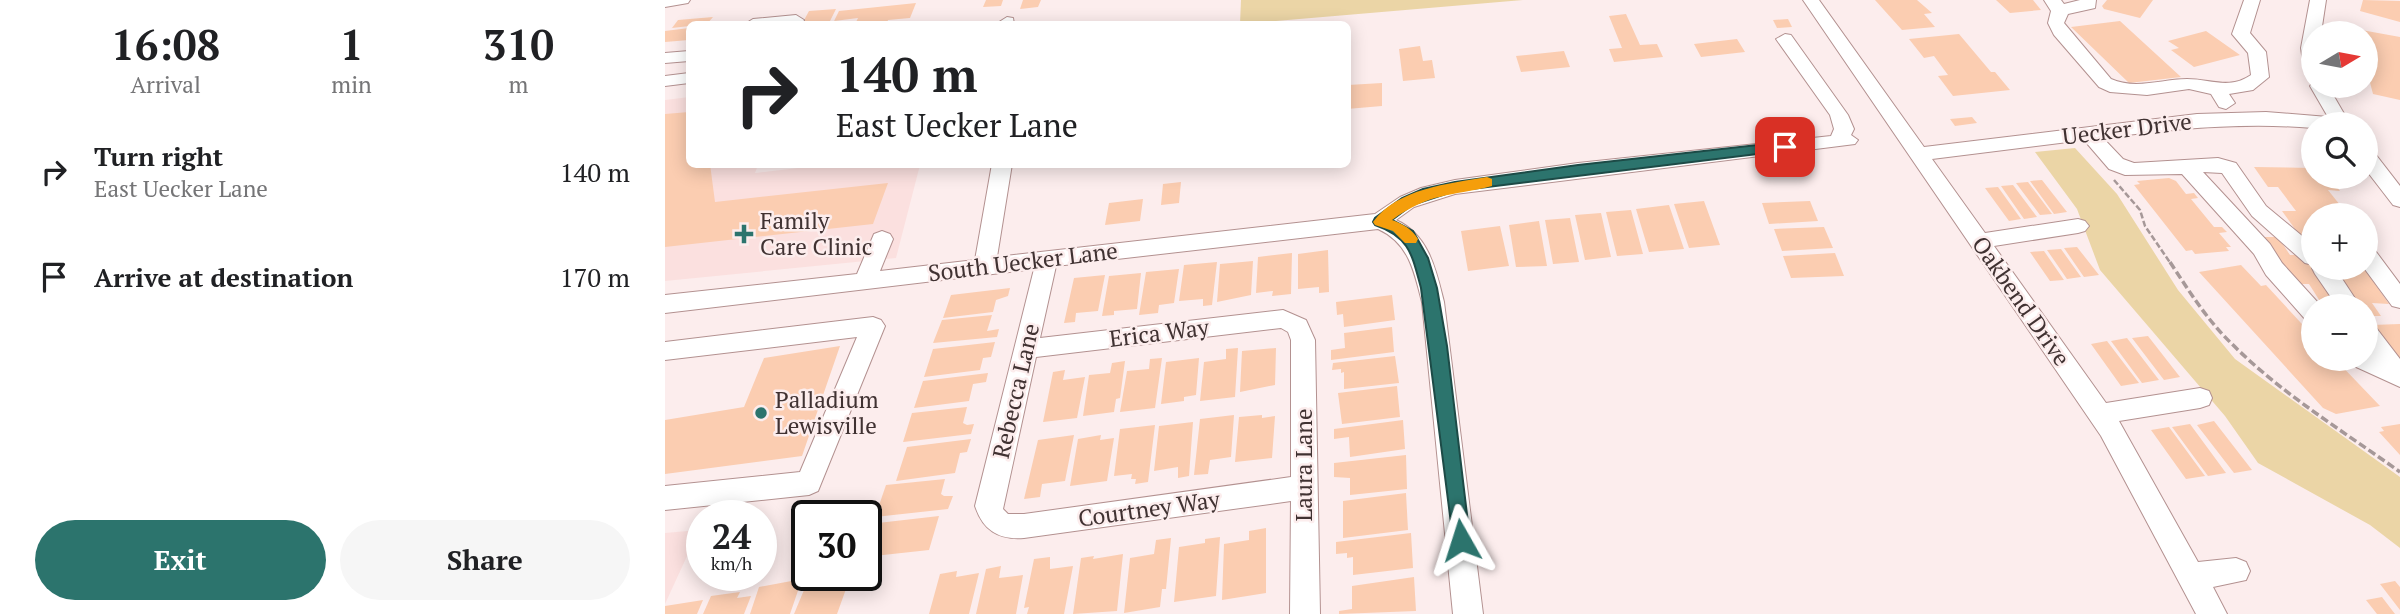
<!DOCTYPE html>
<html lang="en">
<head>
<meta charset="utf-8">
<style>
  body { margin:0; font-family:"PT Serif",serif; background:#f6f6f6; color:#202124; height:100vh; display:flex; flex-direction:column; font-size:26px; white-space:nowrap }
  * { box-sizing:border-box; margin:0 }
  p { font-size:23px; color:#757577 }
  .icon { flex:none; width:38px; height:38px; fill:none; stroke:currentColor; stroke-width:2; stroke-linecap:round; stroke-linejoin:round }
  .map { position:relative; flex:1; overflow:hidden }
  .panel { display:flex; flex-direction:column; background:#fff; width:665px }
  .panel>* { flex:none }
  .hud { position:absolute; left:21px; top:21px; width:665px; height:147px; border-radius:10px; box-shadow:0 4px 18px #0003; background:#fff; color:#202124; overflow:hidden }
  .needle { width:46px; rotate:80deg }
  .controls { position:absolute; left:1636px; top:21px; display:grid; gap:14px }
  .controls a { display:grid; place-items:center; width:77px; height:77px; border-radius:50%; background:#fff; box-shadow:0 4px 18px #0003; font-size:35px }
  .speed { position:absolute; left:21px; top:500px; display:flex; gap:14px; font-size:35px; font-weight:700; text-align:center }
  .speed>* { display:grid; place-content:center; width:91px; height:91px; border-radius:50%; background:#fff; box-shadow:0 4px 18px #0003; line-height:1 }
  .speed small { font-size:18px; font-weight:400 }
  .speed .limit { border:4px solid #111; border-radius:10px; background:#fff; color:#111 }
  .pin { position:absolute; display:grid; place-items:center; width:60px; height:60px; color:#fff; margin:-30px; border-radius:14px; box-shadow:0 4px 10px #0006 }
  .me { position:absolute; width:77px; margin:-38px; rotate:354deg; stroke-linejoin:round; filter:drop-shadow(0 0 5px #0008) }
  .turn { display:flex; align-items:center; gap:24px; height:147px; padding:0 35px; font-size:32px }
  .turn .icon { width:91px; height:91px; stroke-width:2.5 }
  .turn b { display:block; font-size:49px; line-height:60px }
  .eta { display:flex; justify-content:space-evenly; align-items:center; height:119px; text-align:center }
  .eta b { font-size:42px; font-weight:600; line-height:49px }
  .primary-button { display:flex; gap:14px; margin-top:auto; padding:14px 35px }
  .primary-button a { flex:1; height:80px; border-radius:42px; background:#2c746d; color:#fff; font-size:28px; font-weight:600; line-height:80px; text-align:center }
  .primary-button a+a { background:#f6f6f6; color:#202124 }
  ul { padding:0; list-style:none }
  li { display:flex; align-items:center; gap:21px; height:105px; padding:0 35px }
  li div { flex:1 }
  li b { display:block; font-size:26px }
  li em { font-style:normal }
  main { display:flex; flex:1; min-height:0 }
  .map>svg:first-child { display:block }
  .built { fill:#fbe0df }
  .green { fill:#ebd5a6 }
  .building { fill:#fbcdb1 }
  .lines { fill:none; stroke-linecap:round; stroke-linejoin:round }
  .minor-casing { stroke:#b39190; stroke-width:2 }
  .path-far1 { stroke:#a69898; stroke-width:2.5; stroke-dasharray:6 2.5; stroke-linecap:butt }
  .path { stroke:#a69898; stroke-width:3.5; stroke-dasharray:8 3.5; stroke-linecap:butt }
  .minor { fill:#fff; fill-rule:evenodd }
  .route { fill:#2c746d; stroke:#1d4b47; stroke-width:2 }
  .slow { fill:#f59e0b }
  .poi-dot { fill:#2c746d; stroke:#fceded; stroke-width:2.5 }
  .labels { text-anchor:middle; stroke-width:5; stroke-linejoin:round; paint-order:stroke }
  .street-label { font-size:23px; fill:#403232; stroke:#fceded }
  .poi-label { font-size:23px; fill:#403232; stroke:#fceded; text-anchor:start }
</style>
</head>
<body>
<main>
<section class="panel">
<div class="eta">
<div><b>16:08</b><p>Arrival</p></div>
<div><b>1</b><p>min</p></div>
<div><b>310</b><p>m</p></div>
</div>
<ul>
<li><svg class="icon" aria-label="right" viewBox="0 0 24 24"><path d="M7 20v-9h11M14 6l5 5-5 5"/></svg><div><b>Turn right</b><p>East Uecker Lane</p></div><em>140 m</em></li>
<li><svg class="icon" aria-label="arrive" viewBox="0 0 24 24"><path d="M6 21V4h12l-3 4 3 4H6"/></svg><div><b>Arrive at destination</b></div><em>170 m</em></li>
</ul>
<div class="primary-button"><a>Exit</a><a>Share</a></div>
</section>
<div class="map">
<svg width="1735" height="614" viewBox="0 0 1735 614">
  <rect width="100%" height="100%" fill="#fceded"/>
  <path class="built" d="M24,97V164L93,165L90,173L167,164L255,165L231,258L0,281V100Z
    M34,530L0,604V533Z"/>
  <path class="green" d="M576,0H858L575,24Z
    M1410,148L1452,194L1513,290L1570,359L1735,477V548L1705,525L1593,463L1560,416L1435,270L1412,209L1370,152Z"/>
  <path class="building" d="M321,0H338L336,6L318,7Z
    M358,0H376L373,7L355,9Z
    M1210,0H1252L1267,13L1259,14L1270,27L1237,30Z
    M1331,0H1368L1376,10L1345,13Z
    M1442,0H1488L1475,18L1439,9L1437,6Z
    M1698,0L1735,1V22L1695,11Z
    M251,3L245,18L223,20L222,23L190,24L193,18L169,21L174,11Z
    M171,9L165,21L137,24L144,11Z
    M961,14L975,45L992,44L998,57L949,62L944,49L957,48L944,16Z
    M48,17L42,24L7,28L13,20Z
    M1123,19L1127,27L1112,28L1108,20Z
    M1455,21L1516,77L1464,83L1406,27Z
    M24,28V40L0,42V31Z
    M1691,29L1735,37V100L1708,94L1701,67V33H1692Z
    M1541,31L1575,55L1529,67L1506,50L1514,48L1503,41Z
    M1294,34L1326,72H1330L1345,90L1288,96L1273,76L1283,75L1269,56L1259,58L1244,39Z
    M1072,39L1080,52L1036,57L1029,44Z
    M755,46L758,61L767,60L770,78L738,81L734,49Z
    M899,51L905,67L856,72L851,56Z
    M717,83V106L682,109L683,85Z
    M24,112V164H45L50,202L223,183L208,224L0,247V114Z
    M1307,117L1312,123L1290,126L1285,119Z
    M1589,167L1648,168V177H1664L1675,191L1663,190L1683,215H1648V236H1635L1617,211H1631L1613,187H1603Z
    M1504,178L1511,181L1521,194L1529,193L1533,198L1526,199L1549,227H1557L1562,232L1554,233L1566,247H1561L1564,251L1530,254L1527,250L1521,251L1469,185L1475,184L1472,181Z
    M1377,180L1402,212L1389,214L1365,181Z
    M516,182L514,203L496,205L498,184Z
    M1363,182L1387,214L1375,215L1351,183Z
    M1348,185L1372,217L1359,219L1336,186Z
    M1333,187L1356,219L1344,221L1320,188Z
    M478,199L475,221L440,225L444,203Z
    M1039,201L1055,245L1024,248L1009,204Z
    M1145,201L1153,221L1104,224L1097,203Z
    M1004,205L1019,249L984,252L971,209Z
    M966,210L978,254L952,256L941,212Z
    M936,213L946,257L920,260L910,215Z
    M905,218L914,262L888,264L880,220Z
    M874,221L882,266L851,267L844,225Z
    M835,226L844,266L803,271L796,231Z
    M1159,227L1168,248L1117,251L1109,229Z
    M1599,237H1613L1625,255H1640L1673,306H1658L1644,284H1629Z
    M1412,247L1434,275L1419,277L1399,248Z
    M1396,249L1416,277L1402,279L1382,250Z
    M663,250L664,292L654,293V287L633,289V254Z
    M1379,251L1399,280L1385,281L1365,252Z
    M627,253L626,294L607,296L608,291L591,293L593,257Z
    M1170,253L1179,276L1126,278L1118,256Z
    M588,261L586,295L552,302L555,264Z
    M552,262L547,305L538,306V299L514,301L519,265Z
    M1576,265L1596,286L1601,285L1648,336V359H1670L1715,406L1671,414L1658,408L1534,272Z
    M1668,268H1699L1724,304L1707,303L1716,316H1701V306H1694Z
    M514,269L509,303L494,305L493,313L474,315L481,272Z
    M476,273L472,309L449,311V315L437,316L444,276Z
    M440,275L433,311L411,313L410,322L399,323L409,278Z
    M345,288L343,296L331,300L328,312L278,318L286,295Z
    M727,295L730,320L679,327L678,314L672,315L671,302Z
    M327,315L322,331L334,329L332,337L268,343L277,320Z
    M1735,324V360L1707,325Z
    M727,327L729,352L666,360V350L680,348L679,333Z
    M1483,336L1515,377L1499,380L1467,338Z
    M1462,338L1494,380L1477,383L1446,341Z
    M1442,341L1474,383L1456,386L1426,344Z
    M330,342L326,357L318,358L315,370L259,377L268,349Z
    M175,346L137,456L0,474V420L79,407L99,358Z
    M573,348L570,397L535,401L539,362L561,359V349Z
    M611,348L610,385L575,392L577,351Z
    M730,356L734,383L679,389V372L676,373V369L667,370L668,363Z
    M497,358L490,408L455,412L462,371L484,369L485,359Z
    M534,358L531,395L519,397V401L496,404L501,362Z
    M460,361L455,398L451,399L449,412L418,416L424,375L445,373L447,363Z
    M400,370L398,380L420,377L412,418L378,422L388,372Z
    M323,373L321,382L308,384L304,401L249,408L258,381Z
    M732,386L735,417L677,424L673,393Z
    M302,407L298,423L302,425L309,424L306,434L238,442L247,413Z
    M569,415L566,457L545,460L543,474L529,475L535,419Z
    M597,415V418L610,416L607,458L570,462L574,417Z
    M738,420L740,449L685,457L684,437L669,439V429Z
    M1549,421L1587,470L1569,473L1532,425Z
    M528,422L524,476L513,478V467L489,471L494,426Z
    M1525,424L1561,473L1543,476L1507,427Z
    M1735,424V455L1714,432L1719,431L1716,427Z
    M490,425L483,482L470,484L471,479H466L467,474L449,476L455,429Z
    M1504,427L1540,476L1521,479L1486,430Z
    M409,435L400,481L377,484L375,497L359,499L373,440Z
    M436,435L435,440L449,438L442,481L405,486L413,439Z
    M306,439L302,452L295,453L290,473L231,481L242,447Z
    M741,455L742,489L685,495V478L669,477V463Z
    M280,479L276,494L279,496H288L283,509L210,517L221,485Z
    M741,493L743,530L678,538V501Z
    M274,516L264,550L209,556L212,547L205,548L213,523Z
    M601,528V593L557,600L559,544L584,540V531Z
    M746,533L748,568L688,575V557L682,558V553L671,554V542Z
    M555,537L551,596L509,602L514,547L540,543V539Z
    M506,538L501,589H497L495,607L459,613L465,558L489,554L491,540Z
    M458,554L452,611L408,614L416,558L429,556L428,559Z
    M385,557V569L408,566L399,614H362L364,607L359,608L369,559Z
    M336,566L334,578L358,575L351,614H311L321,569Z
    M292,571L291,577L314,573L304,614H264L275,574Z
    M749,577L751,611L674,614V611L687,609V586Z
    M137,579L125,614H85L94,587Z
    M1730,581L1735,587V610L1715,584Z
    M167,587L166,591L181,589L172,614H129L139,590Z
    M75,592L72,598L86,596L79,614H38L46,596Z
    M1717,597L1730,614H1712L1701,600Z
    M38,600L32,614H0V606Z"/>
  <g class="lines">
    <g class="minor-casing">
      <path id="minor" d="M0,0H25L23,3L0,7Z
        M1138,0H1154L1259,147L1532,114L1601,112L1663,117L1645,86L1648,82V86H1663L1685,124H1648V128C1577,122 1509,129 1438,138L1458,159L1469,163L1553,158L1571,163L1601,206L1648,245V265L1640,263L1587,216L1557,173L1538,172L1605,244L1617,263L1656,306H1648V322L1640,319L1601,275L1589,254L1517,174L1460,175L1444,169L1419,140L1267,159L1320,233L1413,219L1420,221L1424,226L1420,231L1413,233L1329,246L1441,403L1535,388L1544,391L1547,398L1544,405L1535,408L1454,421L1533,562L1571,558L1581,562L1585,571L1581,580L1548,587L1562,614H1531L1436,436Z
        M1379,0H1396L1399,4L1415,0H1431L1430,8L1403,14L1399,23L1446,79C1470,90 1498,79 1522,79C1546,79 1564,90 1586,75L1583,53L1567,34L1579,0H1595L1585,33L1601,52L1604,77L1588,90L1564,94L1570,103L1561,109L1554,107L1546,94L1524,89L1482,95L1445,92L1434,87L1389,35L1383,23L1386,11Z
        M1645,0H1661L1656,33H1648V73L1639,68L1636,48Z
        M131,15L139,20L137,24H80L88,19Z
        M342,17L348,18L349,24H331Z
        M1120,34L1126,35L1183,115L1189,129L1186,135L1193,140L1190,144L790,194L749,207L731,220C764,235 771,270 779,302L818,614H788L757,302C749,271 744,243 713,229L391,266L375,338L618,310L641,320L650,340L655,614H625L626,501L359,538C333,540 318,530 310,506L369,269L0,313V295L192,274L209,234L217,231L225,234L228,239L215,271L310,260L327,164H347L332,257L710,214L735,197L756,188L790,180L913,163L1166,136L1169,129L1165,115L1111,39ZM616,328L623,332L626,340V477L359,514H343L338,509L371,357Z
        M24,51V61L0,63V53Z
        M24,73V83L0,86V76Z
        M1701,150L1708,151L1735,186V207L1728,205L1701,170Z
        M1701,247L1709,249L1735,284V308L1727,306L1699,268H1701Z
        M1648,265V268H1670L1695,306H1672L1650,274L1647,268Z
        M208,317L216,320L220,326L153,491L144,495L0,510V486L135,472L192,337L0,360V342Z
        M1701,322L1709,325L1735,359V387L1689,366L1685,359H1701V351L1703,352Z"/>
    </g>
    <path class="path-far1" d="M1449,180L1475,210L1480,226L1506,264"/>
    <path class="path" d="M1505,262C1524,291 1542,320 1567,344C1617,394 1678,431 1735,472"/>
    <use href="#minor" class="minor"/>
  </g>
  <path class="route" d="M1120,142L1125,144V150L790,191L747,205L727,220L748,231L763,258L772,288L782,346L805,540L802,547L796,549L789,547L756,288C747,255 745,237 710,225L708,222L710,218L737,198L758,189L790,182L913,165Z"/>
  <path class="slow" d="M822,177L827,179V186C784,197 766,192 727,220C738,224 747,229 753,239L751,243H740L728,231L710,225L708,222C733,188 783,184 822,177Z"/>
  <g class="poi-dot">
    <path d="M75.5 223.5h7v7h7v7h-7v7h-7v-7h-7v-7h7z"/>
    <circle cx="96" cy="413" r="7"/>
  </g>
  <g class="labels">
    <g class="street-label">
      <text transform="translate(1462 129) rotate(-7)" y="8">Uecker Drive</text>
      <text transform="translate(358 262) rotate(-7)" y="8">South Uecker Lane</text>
      <text transform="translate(1356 301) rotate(55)" y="8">Oakbend Drive</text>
      <text transform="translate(494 333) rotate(-7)" y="8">Erica Way</text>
      <text transform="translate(351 391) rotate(-77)" y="8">Rebecca Lane</text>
      <text transform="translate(639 465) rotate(-90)" y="8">Laura Lane</text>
      <text transform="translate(484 509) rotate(-8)" y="8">Courtney Way</text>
    </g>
    <g class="poi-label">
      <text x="95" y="229">Family<tspan x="95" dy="26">Care Clinic</tspan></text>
      <text x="110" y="408">Palladium<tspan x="110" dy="26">Lewisville</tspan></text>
    </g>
  </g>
</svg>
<div class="controls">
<a><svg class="needle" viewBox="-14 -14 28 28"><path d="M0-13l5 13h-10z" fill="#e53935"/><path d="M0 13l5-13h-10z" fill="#757577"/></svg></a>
<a><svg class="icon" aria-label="search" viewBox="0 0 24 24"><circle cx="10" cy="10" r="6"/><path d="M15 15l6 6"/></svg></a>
<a>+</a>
<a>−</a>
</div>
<div class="speed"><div>24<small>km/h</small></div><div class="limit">30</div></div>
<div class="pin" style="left:1120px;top:147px;background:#d93025"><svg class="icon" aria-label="arrive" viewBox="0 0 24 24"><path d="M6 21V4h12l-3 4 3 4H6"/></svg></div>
<svg class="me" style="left:796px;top:540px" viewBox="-20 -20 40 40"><path d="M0-17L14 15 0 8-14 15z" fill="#2c746d" stroke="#fff" stroke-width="4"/></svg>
<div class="hud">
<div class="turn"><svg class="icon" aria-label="right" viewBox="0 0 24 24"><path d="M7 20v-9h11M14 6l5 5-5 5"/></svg><div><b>140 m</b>East Uecker Lane</div></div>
</div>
</div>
</main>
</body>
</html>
